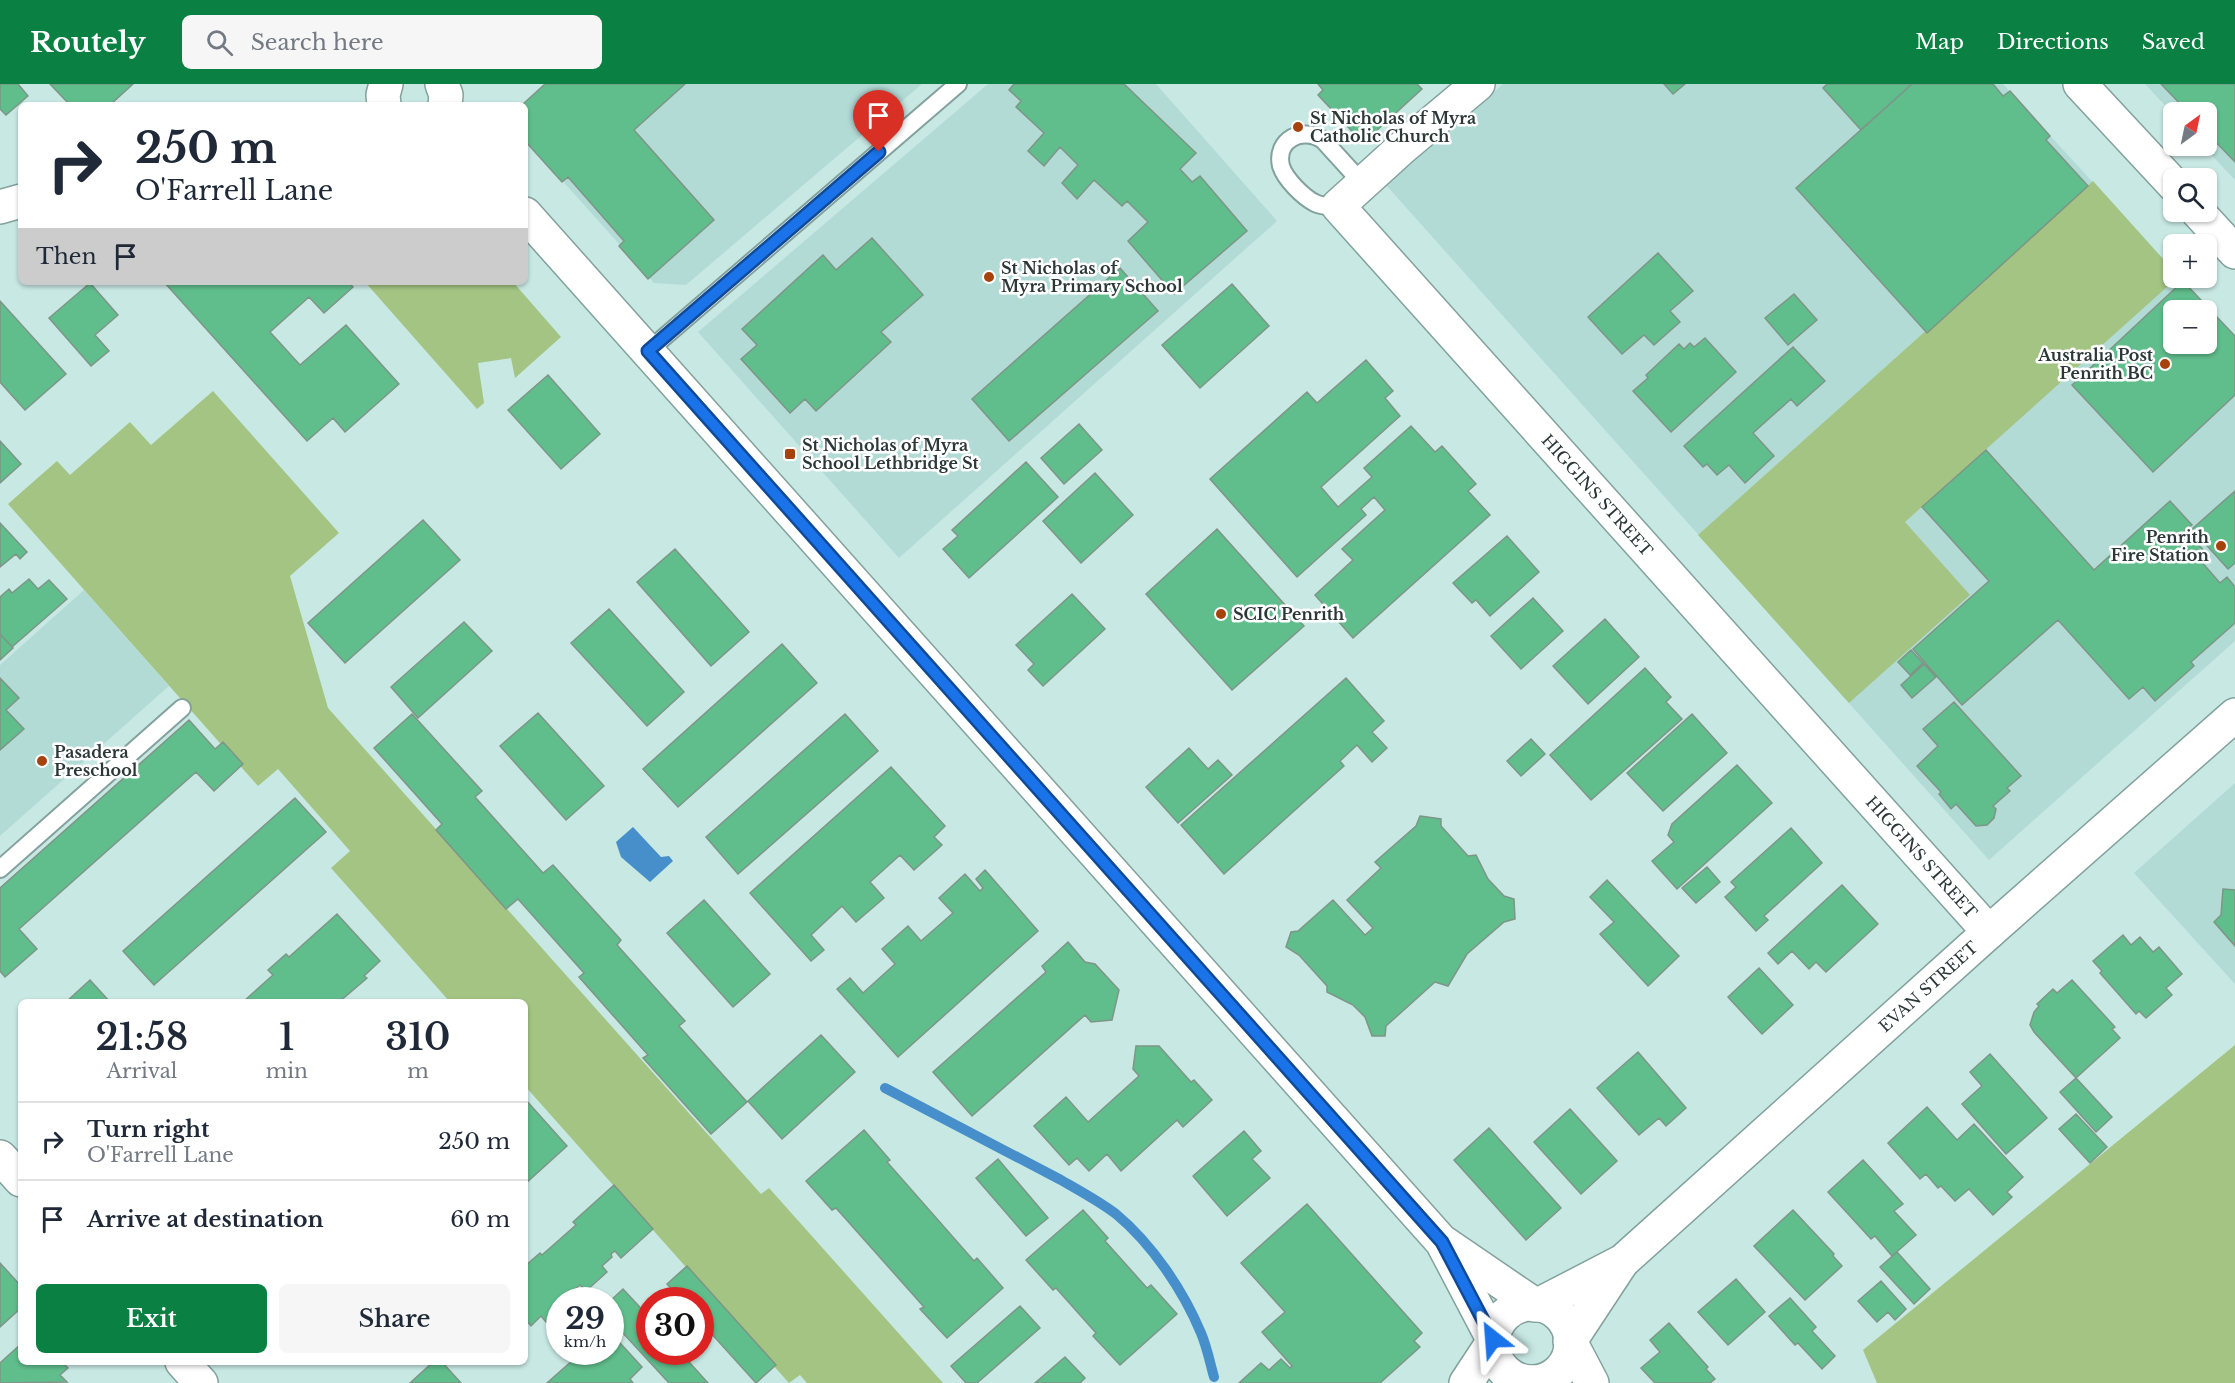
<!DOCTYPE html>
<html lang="en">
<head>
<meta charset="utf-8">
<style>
  body { margin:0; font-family:"Libre Baskerville",serif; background:#f6f6f7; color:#1f2937; height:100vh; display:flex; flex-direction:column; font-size:22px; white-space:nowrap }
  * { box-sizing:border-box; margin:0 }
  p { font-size:20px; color:#747a83 }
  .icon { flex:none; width:33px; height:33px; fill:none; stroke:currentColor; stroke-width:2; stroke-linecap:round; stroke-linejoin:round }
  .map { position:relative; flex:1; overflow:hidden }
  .sheet { position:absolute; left:18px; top:915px; width:510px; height:366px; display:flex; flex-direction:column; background:#fff; border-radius:9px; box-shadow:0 2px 4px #0004 }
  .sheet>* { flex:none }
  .guide { position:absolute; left:18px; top:18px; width:510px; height:183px; border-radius:9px; box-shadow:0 2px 4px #0004; background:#fff; color:#1f2937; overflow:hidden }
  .needle { width:39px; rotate:33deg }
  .fabs { position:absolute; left:2163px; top:18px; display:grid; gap:12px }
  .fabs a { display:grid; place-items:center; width:54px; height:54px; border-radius:9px; background:#fff; box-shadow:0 2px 4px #0004; font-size:30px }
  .speed { position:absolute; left:546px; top:1203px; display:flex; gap:12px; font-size:30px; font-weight:700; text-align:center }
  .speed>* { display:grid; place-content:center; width:78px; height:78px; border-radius:50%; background:#fff; box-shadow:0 2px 4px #0004; line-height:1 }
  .speed small { font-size:15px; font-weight:400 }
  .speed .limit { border:9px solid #d22; background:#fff; color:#111 }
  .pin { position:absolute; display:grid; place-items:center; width:51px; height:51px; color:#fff; margin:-62px -26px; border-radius:50% 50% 50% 0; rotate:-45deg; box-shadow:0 0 6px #0007 }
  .pin .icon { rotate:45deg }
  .me { position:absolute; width:66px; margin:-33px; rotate:332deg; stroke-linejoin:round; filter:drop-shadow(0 0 4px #0008) }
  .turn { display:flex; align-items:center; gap:21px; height:126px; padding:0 18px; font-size:27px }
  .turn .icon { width:78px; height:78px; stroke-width:2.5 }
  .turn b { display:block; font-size:42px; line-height:51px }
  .then { display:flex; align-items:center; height:57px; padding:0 18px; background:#0003; gap:12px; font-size:22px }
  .eta { display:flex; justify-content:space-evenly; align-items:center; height:102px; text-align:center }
  .eta b { font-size:36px; font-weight:600; line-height:42px }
  .cta { display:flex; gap:12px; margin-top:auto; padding:12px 18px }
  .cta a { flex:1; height:69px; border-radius:9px; background:#0b8043; color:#fff; font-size:24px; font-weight:600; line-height:69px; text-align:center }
  .cta a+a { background:#f6f6f7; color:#1f2937 }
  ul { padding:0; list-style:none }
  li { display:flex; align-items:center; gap:18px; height:78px; padding:0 18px; border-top:2px solid #e0e1e3 }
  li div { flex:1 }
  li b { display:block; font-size:22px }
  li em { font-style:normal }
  header { display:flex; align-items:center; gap:36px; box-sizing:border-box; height:84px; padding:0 30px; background:#0b8043; color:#fff }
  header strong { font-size:28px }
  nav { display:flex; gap:33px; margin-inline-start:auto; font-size:21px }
  .search { width:420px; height:54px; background:#f6f6f7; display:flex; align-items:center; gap:15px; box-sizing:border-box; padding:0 21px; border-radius:9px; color:#747a83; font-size:22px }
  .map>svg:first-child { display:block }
  .built { fill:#b3dbd6; fill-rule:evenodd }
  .green { fill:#a3c483 }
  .water { fill:#468fca }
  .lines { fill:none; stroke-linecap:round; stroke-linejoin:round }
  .stream { stroke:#468fca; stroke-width:10 }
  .building { fill:#60bd8c; stroke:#7e9587; stroke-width:1.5; fill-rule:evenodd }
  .service-casing { stroke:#83a19d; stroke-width:20 }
  .minor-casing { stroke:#83a19d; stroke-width:36 }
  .tertiary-casing { stroke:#83a19d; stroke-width:36 }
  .service { stroke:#fff; stroke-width:16 }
  .minor { stroke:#fff; stroke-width:33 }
  .tertiary { stroke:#fff; stroke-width:33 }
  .route-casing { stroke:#114b97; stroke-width:15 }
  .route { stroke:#1a73e8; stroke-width:10 }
  .poi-dot { fill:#a6430c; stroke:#fff; stroke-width:2 }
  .labels { text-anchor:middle; stroke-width:5; stroke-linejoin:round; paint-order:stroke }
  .poi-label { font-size:16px; font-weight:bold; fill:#2c3837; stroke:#fff; text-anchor:start }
  .street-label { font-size:16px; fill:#2c3837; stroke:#fff }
</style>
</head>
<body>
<header>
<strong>Routely</strong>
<div class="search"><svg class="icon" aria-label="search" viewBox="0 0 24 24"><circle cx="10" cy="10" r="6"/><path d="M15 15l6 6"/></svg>Search here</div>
<nav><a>Map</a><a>Directions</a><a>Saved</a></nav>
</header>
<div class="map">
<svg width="2235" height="1299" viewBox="0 0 2235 1299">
  <rect width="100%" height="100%" fill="#c8e8e4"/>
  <path class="built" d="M550,0H922L686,201L654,199L525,55V23Z
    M988,0H1156L1277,137L899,474L698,248Z
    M1503,0H2003L2173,186L2174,194H2180L2235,252V557L1989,776L1386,101ZM2174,226H2206V260H2174Z
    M2145,0H2235V96L2203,62H2206V28H2174L2173,30Z
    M84,506L169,602L0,752V581Z
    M2235,699V900L2134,789Z"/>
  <path class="green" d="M2093,97L2173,186L2174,194H2177L1905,438L1970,511L1849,619L1698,451Z
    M365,198H513L561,253L515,294L511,274L478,279L484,319L477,325Z
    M213,307L339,449L290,492L328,624L761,1110L769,1104L943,1299H807L800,1291L789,1299L525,1002V918H450L331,784L350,767L278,685L258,702L8,420L57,377L70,391L130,338L151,361Z
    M2235,961V1299H1877L1863,1266Z"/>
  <path class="water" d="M633,743L661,773L669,772L673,777L650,798L621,773L616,758Z"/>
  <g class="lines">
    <path class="stream" d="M885,1004L1061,1096C1080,1107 1099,1117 1116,1130C1152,1160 1183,1206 1201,1249C1207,1263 1210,1279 1214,1293"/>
  </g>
  <path class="building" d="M0,0H18L28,12L6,31L0,25Z
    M50,0H133L110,21H70Z
    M545,0H685L634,46L714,136L648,195L619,162L624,157L568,93L562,98L525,57V21H522Z
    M1014,0H1124L1196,69L1180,85L1192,98L1200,92L1247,147L1174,210L1128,157L1148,138L1127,117L1122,122L1094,96L1077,115L1062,99L1078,81L1060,63L1044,82L1028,67L1044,49L1016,23L1021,17L1009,6Z
    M1318,0H1417L1422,5L1363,59L1318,11L1323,6Z
    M1664,0H1685L1673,10Z
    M1827,0H1912L1861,46L1823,4Z
    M1912,0H1993L2003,12L2010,7L2050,52L2046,56L2088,102L1927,249L1796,104Z
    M2161,0H2235V78L2206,48V28H2188Z
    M872,154L923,211L881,248L891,258L816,327L805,315L790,329L741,275L757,261L742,245L823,171L836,186Z
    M1658,169L1693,207L1670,227L1680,238L1654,261L1644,251L1622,270L1588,233Z
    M1120,184L1158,227L1009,357L972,315Z
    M2183,197L2235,252V311L2153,388L2072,301ZM2174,226H2206V260H2174Z
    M164,198H348L353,203L324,229L309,213L270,248L300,281L346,241L399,300L345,348L333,334L307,357Z
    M90,199L118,231L95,251L109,267L91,282L49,234Z
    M1232,200L1269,242L1200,304L1162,261Z
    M1794,210L1817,236L1788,261L1765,234Z
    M0,217L66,290L25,326L0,298Z
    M1705,254L1736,288L1671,348L1633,307L1648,294L1646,291L1679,260L1684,265L1690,259L1694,263Z
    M1793,263L1825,297L1797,322L1791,315L1753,349L1774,372L1745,399L1729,381L1717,391L1707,380L1703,383L1684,362Z
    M1366,276L1393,307L1385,314L1400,332L1321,403L1338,423L1372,393L1364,384L1411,342L1435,368L1442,362L1476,400L1468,407L1490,431L1353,554L1315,511L1353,476L1342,465L1385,426L1374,413L1361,425L1366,431L1297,493L1210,395L1307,308L1317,319Z
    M548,291L600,350L561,385L508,326Z
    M1079,340L1102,366L1064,400L1041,374Z
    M0,357L21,380L0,399Z
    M1986,366L2094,486L2170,417L2192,441L2185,446L2207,470L2200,476L2220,499L2227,493L2235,503V539L2191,578L2194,582L2155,617L2143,603L2129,615L2058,536L1962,621L1913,565L1989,497L1922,423Z
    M1026,378L1058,413L969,494L943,465L958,452L952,446Z
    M1095,389L1133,431L1081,479L1043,437Z
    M2235,407V479L2228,485L2192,445Z
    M423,436L460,476L345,579L308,539Z
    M0,439L27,468L20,475L16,470L0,483Z
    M1217,445L1304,542L1232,606L1146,510Z
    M1507,452L1539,488L1490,532L1476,516L1472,519L1453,499Z
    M675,465L749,548L711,582L637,498Z
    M29,495L38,505L49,496L67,515L12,563L0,550V513L9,505L12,509Z
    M1072,510L1105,545L1043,602L1028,586L1034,580L1016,561Z
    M1533,514L1563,547L1521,585L1491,552Z
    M609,525L684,608L647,642L571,559Z
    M1605,535L1639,573L1588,620L1553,582Z
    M464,538L492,567L418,634L391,603Z
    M0,550L13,564L0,576Z
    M782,560L817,599L678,723L643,685Z
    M1911,566L1923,579L1910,591L1898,578Z
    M1924,580L1936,593L1912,614L1901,601Z
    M1645,584L1671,613L1666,618L1682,635L1591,716L1550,671Z
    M0,594L19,614L6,626L24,645L0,666Z
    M1346,594L1384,637L1372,648L1387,664L1372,678L1357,661L1340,677L1344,682L1224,790L1181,741Z
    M1954,618L2021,692L2007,704L2010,707L1993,722L1996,725L1994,734L1987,741L1976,742L1956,720L1951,725L1939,710L1941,708L1917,682L1938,662L1923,645Z
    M538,629L604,702L566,736L500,662Z
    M412,630L482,707L475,713L543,789L553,781L621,856L617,861L685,937L679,942L747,1018L711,1050L643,974L648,971L579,893L584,889L518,815L506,825L436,746L442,740L374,664Z
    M845,630L878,667L738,790L706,753Z
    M1692,630L1727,669L1663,727L1627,689Z
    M189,636L215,665L223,658L243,680L214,707L196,688L19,845L37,865L5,893L0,887V804Z
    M1531,655L1545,670L1521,692L1507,677Z
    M1189,664L1208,685L1218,676L1232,691L1178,739L1146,703Z
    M1737,681L1772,719L1677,805L1652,777L1674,758L1668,751L1672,740Z
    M891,683L945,742L934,753L942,761L914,786L900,771L870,798L884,814L856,838L842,822L811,851L824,866L811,877L750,809Z
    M295,714L326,748L154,901L123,867Z
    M1420,732L1441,735V742L1468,772L1476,771L1488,795L1504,812L1514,815L1515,835L1504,838L1467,870L1448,902L1435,898L1386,942L1385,952H1372L1365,933L1353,921L1327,908V902L1299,871L1286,863L1291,848L1298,847L1333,816L1365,851L1373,844L1347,816L1381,784L1375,778L1416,742Z
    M1791,744L1822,779L1764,832L1768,836L1756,847L1725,813L1736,803L1731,798Z
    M1707,783L1720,798L1696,819L1682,804Z
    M985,786L1038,847L898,973L837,905L850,894L863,909L895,880L882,865L908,842L921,857L953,829L939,814L965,790L980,807L983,804L976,795Z
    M1607,796L1679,872L1648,902L1600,850L1614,838L1590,813Z
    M1842,801L1878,840L1826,888L1816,878L1809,885L1792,867L1778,880L1768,869Z
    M2223,805L2235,806V862L2214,838L2221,831Z
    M704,816L770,890L733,923L667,849Z
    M337,830L380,877L364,892L367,894L339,918H243L273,891L268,886L286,870L289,873Z
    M2123,851L2131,861L2140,853L2153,868L2159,863L2182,890L2166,904L2172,911L2146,934L2139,927L2136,930L2100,889L2102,887L2093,877Z
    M1068,858L1085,878L1095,880L1119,906L1112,936L1091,938L1085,931L972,1032L933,988L1046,888L1042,882Z
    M1759,884L1793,921L1762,950L1728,913Z
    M90,896L110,918H66Z
    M2072,896L2115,943L2112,945L2120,954L2076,994L2034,948L2030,941L2034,928L2039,922L2037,920L2053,905L2057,909Z
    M821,951L855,988L782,1055L748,1017Z
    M1136,962H1159L1191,998L1194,996L1212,1016L1183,1043L1177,1036L1121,1087L1107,1070L1089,1087L1077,1074L1069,1081L1034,1042L1066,1013L1088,1038L1139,992L1133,985Z
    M1638,968L1686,1024L1666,1042L1659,1034L1639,1051L1597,1004Z
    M1990,970L2047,1034L2006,1070L1962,1020L1982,1002L1970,988Z
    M2076,994L2112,1033L2096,1048L2060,1008Z
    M525,1015L567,1062L525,1100Z
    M1927,1023L1957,1056L1974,1040L2023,1093L2007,1108L2012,1113L1993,1131L1969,1105L1955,1117L1941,1102L1938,1104L1926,1090L1920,1095L1888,1059Z
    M1570,1025L1617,1077L1581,1110L1534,1058Z
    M2076,1030L2107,1063L2090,1079L2059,1045Z
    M1489,1044L1561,1124L1526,1156L1454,1076Z
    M864,1046L890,1076L887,1078L974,1177L977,1174L1003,1204L947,1254L920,1225L924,1223L836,1124L832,1126L806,1097Z
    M1244,1047L1261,1067L1252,1075L1270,1094L1227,1132L1193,1092Z
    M998,1075L1048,1134L1026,1152L976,1094Z
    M1863,1076L1903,1120L1894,1127L1916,1151L1892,1172L1875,1152L1871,1155L1828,1108Z
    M614,1101L653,1145L621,1174L615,1167L611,1170L612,1173L602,1182L607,1188L586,1207L580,1201L571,1209L569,1207L562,1213L565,1216H560V1226L546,1238L541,1232L531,1242L525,1235V1182L540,1169L542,1171L576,1141L573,1138Z
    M1307,1120L1422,1249L1414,1257L1420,1263L1380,1299H1239L1261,1279L1269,1286L1281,1275L1290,1284L1292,1282L1262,1248L1285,1228L1241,1179Z
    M1083,1126L1108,1154L1105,1157L1147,1204L1151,1201L1177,1230L1120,1281L1093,1252L1096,1249L1056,1204L1053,1206L1026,1176Z
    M1793,1126L1834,1170L1833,1172L1842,1182L1805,1216L1754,1162Z
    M1897,1168L1930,1205L1914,1220L1880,1183Z
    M0,1179L21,1202V1224L0,1243Z
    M687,1182L776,1281L756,1299L700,1237V1216H682L667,1200Z
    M1736,1195L1765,1228L1728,1261L1698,1228Z
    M1881,1197L1906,1225L1895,1236L1888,1228L1877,1238L1858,1217Z
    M623,1205L650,1234V1268H680L708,1299H669L610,1235V1217Z
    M1790,1214L1816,1243L1812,1247L1835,1272L1822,1285L1798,1259L1795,1261L1769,1232Z
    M1020,1222L1040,1244L977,1299H966L951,1282Z
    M1669,1239L1708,1283L1706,1285L1715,1295L1710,1299H1655L1641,1284L1660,1268L1650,1256Z
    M610,1248L642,1283L630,1295L633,1299H547L582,1268H610Z
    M21,1260V1278H62L68,1284L60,1291L67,1298L0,1299V1279Z
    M1065,1273L1085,1294L1080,1299H1035Z
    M433,1278H442L461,1299H410Z"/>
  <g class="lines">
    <g class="service-casing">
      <path id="service" d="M1338,122C1330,122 1323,123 1315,119C1303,113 1285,95 1281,82C1275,56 1302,42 1323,56L1363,100
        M648,267L958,0
        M0,785L182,624"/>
    </g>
    <g class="minor-casing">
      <g id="minor">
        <path d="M442,0L446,11L445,21"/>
        <path id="s1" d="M1478,0L1403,63L1338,122L1989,848"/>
        <path d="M384,21L383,11L386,0"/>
        <path d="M0,123L21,117"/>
        <path d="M525,130L1442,1158L1493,1255"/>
        <path d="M1444,1159L1535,1221"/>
        <path d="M1571,1259L1592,1299"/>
        <path d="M1532,1298L1533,1299"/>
      </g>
    </g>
    <g class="tertiary-casing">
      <g id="tertiary">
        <path d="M2080,0L2174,101"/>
        <path d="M2198,128L2235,168"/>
        <path d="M0,1073L21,1096"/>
        <circle cx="1532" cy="1259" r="39"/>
        <path id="s2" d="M1538,1221L1623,1177L1989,848L2235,631"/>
        <path d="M1570,1257L1622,1178"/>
        <path d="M182,1278L201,1299"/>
        <path d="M1466,1299L1493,1258"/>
      </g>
    </g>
    <use href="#service" class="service"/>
    <use href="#minor" class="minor"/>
    <use href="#tertiary" class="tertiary"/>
  </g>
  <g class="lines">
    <g class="route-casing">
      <path id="route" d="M879,68L648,267L1442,1158L1493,1255"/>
    </g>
    <use href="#route" class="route"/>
  </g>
  <g class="poi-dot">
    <circle cx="1298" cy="43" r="6"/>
    <circle cx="989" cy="193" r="6"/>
    <circle cx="2165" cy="280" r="6"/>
    <rect x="784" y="364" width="12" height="12" rx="3"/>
    <circle cx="2221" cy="462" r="6"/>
    <circle cx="1221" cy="530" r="6"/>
    <circle cx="42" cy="677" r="6"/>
  </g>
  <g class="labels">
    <g class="poi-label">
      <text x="1310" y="40">St Nicholas of Myra<tspan x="1310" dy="18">Catholic Church</tspan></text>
      <text x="1001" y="190">St Nicholas of<tspan x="1001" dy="18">Myra Primary School</tspan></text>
      <text x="2153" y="277" text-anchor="end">Australia Post<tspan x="2153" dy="18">Penrith BC</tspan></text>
      <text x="802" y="367">St Nicholas of Myra<tspan x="802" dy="18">School Lethbridge St</tspan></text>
      <text x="2209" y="459" text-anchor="end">Penrith<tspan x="2209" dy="18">Fire Station</tspan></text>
      <text x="1233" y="536">SCIC Penrith</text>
      <text x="54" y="674">Pasadera<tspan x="54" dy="18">Preschool</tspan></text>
    </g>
    <g class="street-label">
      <text dy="6" stroke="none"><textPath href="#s1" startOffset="574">HIGGINS STREET</textPath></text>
      <text dy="6" stroke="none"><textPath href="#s1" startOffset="1060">HIGGINS STREET</textPath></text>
      <text dy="6" stroke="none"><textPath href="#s2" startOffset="506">EVAN STREET</textPath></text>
    </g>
  </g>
</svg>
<div class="fabs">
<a><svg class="needle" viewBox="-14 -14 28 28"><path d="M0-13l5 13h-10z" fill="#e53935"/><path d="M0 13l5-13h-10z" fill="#747a83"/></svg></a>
<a><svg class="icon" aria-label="search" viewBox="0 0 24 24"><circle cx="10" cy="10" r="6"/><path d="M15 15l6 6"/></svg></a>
<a>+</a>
<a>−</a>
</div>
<div class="speed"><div>29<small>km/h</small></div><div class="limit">30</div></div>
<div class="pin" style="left:879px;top:68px;background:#d93025"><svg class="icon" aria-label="arrive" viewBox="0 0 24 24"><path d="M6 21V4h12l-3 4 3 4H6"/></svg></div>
<svg class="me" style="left:1493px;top:1255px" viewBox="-20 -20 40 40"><path d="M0-17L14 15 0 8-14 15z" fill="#1a73e8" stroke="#fff" stroke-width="4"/></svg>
<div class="guide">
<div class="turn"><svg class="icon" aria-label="right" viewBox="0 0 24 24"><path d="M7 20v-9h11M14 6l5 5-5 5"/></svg><div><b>250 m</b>O'Farrell Lane</div></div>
<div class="then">Then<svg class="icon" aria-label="arrive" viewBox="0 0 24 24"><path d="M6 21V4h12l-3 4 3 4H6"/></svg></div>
</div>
<section class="sheet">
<div class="eta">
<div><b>21:58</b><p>Arrival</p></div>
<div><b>1</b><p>min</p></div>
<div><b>310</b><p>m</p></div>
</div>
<ul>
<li><svg class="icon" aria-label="right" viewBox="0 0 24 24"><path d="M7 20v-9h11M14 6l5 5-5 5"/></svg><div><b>Turn right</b><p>O'Farrell Lane</p></div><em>250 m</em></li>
<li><svg class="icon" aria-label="arrive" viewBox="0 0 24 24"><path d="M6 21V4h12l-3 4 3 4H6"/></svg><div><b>Arrive at destination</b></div><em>60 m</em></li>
</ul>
<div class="cta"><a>Exit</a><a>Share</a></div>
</section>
</div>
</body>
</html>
